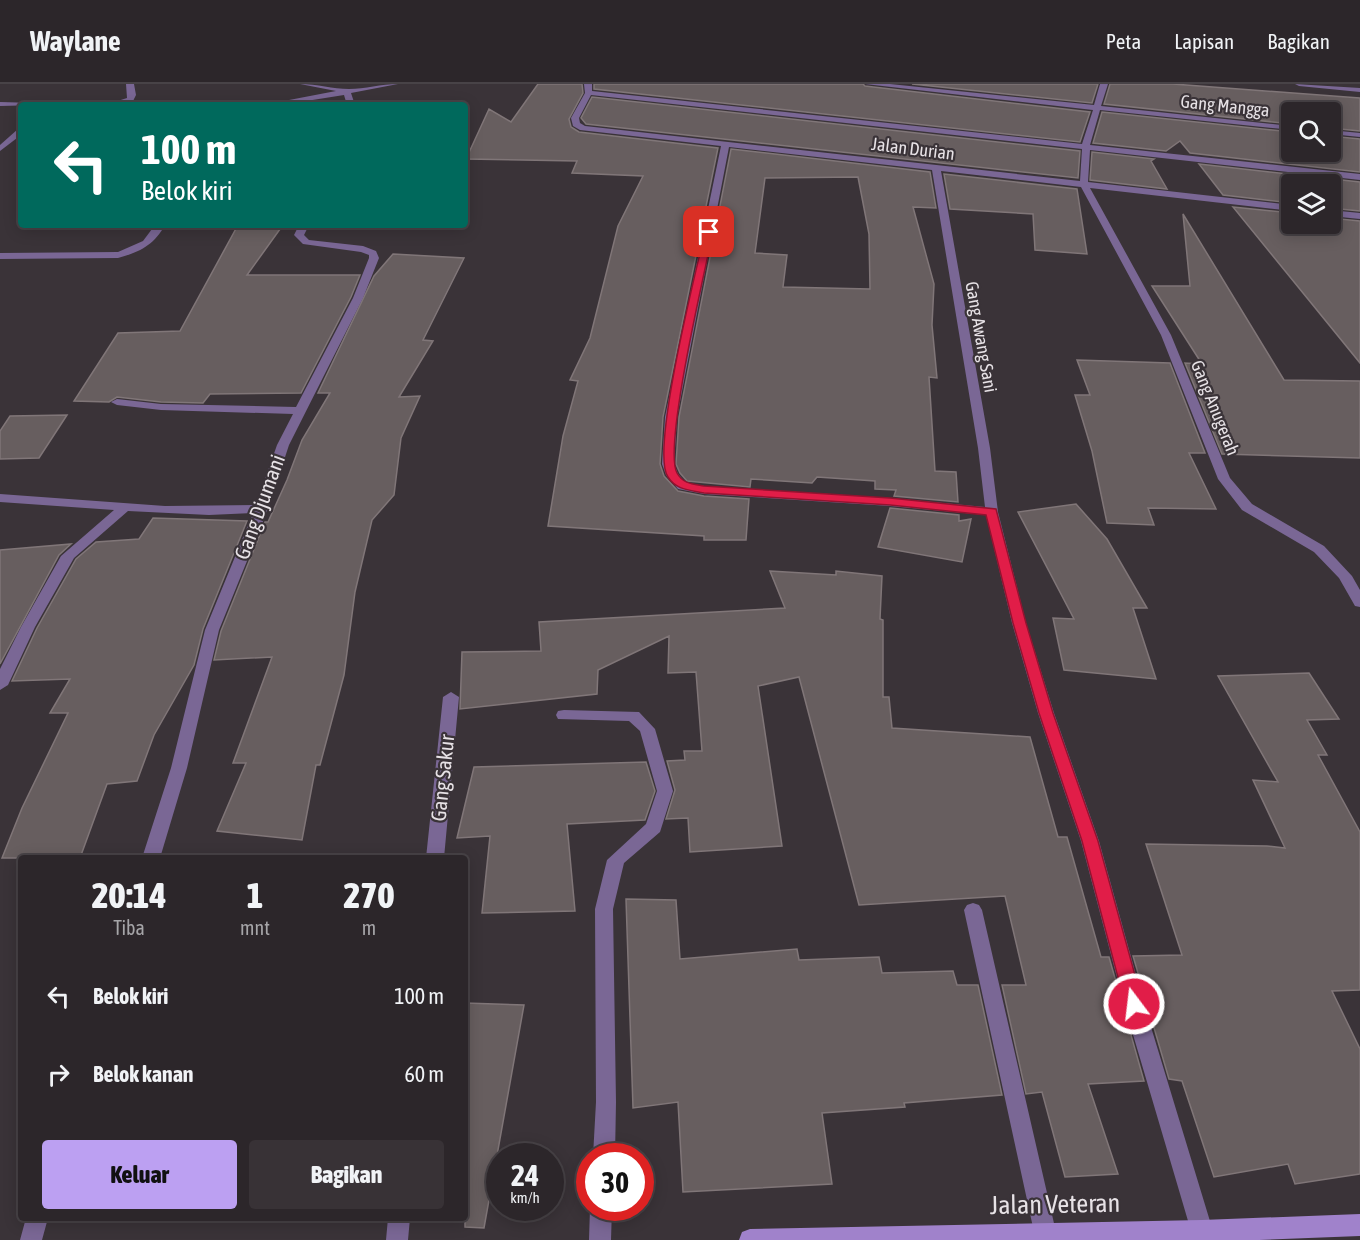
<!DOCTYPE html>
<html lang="id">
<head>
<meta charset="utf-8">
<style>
  body { margin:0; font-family:"Asap Condensed",sans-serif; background:#383236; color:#f1f3f6; height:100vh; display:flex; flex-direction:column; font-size:22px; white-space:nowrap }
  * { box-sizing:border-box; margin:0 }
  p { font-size:20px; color:#a6a5a8 }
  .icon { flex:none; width:33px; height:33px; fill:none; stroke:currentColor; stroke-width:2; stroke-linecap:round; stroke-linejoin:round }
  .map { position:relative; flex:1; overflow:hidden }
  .details { position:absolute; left:18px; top:771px; width:450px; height:366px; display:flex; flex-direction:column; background:#2c262a; border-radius:6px; box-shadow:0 3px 15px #0003,0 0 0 2px #484347 }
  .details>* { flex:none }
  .top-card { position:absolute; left:18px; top:18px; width:450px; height:126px; border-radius:6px; box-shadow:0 3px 15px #0003,0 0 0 2px #484347; background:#00695c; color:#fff; overflow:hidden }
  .fabs { position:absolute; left:1281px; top:18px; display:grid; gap:12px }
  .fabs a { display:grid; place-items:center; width:60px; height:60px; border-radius:6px; background:#2c262a; box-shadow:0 3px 15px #0003,0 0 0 2px #484347; font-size:30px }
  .speed { position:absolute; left:486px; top:1059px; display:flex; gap:12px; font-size:30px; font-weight:700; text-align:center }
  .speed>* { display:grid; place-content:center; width:78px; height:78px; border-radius:50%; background:#2c262a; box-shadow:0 3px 15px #0003,0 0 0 2px #484347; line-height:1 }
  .speed small { font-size:15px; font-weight:400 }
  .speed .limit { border:9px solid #d22; background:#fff; color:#111 }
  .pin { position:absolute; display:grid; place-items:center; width:51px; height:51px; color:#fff; margin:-26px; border-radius:12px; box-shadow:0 3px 9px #0006 }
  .me { position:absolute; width:66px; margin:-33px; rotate:345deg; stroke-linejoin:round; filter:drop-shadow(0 0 4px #0008) }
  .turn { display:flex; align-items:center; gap:21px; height:126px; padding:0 24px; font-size:27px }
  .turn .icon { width:78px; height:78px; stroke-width:2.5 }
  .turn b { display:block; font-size:42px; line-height:51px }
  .eta { display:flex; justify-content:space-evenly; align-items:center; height:102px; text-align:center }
  .eta b { font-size:36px; font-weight:800; line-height:42px }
  .cta { display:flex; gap:12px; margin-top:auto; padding:12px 24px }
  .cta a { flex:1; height:69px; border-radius:6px; background:#bca0f2; color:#111; font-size:24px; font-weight:800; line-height:69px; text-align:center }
  .cta a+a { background:#383236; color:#f1f3f6 }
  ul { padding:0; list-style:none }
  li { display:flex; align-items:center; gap:18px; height:78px; padding:0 24px }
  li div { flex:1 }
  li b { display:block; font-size:22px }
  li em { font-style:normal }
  header { display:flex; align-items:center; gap:36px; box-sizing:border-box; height:84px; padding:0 30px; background:#2c262a; border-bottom:2px solid #484347 }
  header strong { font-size:28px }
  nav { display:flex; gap:33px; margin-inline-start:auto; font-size:21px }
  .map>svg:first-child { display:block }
  .building { fill:#675e5f; stroke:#807678; stroke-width:1.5; fill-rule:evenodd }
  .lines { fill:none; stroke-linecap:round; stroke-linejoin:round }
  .street { fill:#7a6795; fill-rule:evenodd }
  .secondary { fill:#a082cb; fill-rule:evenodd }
  .route { fill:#e11d48; stroke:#92132f; stroke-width:1.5 }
  .labels { text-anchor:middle; stroke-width:4.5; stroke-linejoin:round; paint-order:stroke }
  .far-street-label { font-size:18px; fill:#e7e2e6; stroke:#3a3338 }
  .street-label { font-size:21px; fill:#e7e2e6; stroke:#3a3338 }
  .near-street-label { font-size:26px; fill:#e7e2e6; stroke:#3a3338 }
</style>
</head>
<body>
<header>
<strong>Waylane</strong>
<nav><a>Peta</a><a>Lapisan</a><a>Bagikan</a></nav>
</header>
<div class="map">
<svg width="1360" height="1156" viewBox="0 0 1360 1156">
  <rect width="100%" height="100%" fill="#3a3338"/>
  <path class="building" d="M538,0H582L583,9L569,35L571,43L579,48L718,64L663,333L660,380L664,392L678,407L704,412L749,415L746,456H704V452L548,442L563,352L578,297L570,296L590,254L618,142L643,92L572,89L577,77L466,75L489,25L511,38Z
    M594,0H863L865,2L1090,28L1080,58L594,5Z
    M912,0H1098L1092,19Z
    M1110,0H1173L1360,14V47L1330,44V28H1292V40L1104,20Z
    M592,13L1080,67L1078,94L586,40L581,34Z
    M1102,28L1292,48V68H1330V52L1360,55V88L1190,69L1180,57L1166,67L1093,59Z
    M731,65L930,88L936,124L913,123L934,200L932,241L937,294L929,293L935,387L956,388L958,418L894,412L896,406L875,405V397L817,393L812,399L751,395L750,403L687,397L680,389L676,380L679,333ZM858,93L869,150L870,205L783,203L787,171L755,169L765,94Z
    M1092,68L1154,75L1151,77L1167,105L1090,96Z
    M1199,80L1360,98V127L1330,124V100H1292V119L1223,111Z
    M944,90L1077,105L1087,170L1035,166L1033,130L950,125Z
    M1233,123L1292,129V140H1330V134L1360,137V279Z
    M1183,130L1284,296L1360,297V374L1222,370L1185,279L1202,280L1152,202H1190Z
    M238,141H283L247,191H360L351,213L301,309L210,310L203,319L161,318L117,313L109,318L74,317L118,249L180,247Z
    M393,170L464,174L423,256L433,257L399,313L420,312L401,354L394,411L372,436L355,508L344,591L320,681H316L302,756L217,747L246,679H233L272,573L214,576L221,547L265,438H268L287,396L302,356L330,309H318L374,192Z
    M1077,276L1170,279L1205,369H1189L1216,425L1148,424L1154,441L1107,439L1092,367L1075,311H1090Z
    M67,331L39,374L0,375V347L10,332Z
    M1076,420L1107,455L1147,524H1133L1156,595L1064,586L1053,534L1074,535L1018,428Z
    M890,424L959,431V437L971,435L962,478L878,463Z
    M153,434L247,437L203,545L194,581L154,651L137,697L107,700L80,774H2L22,724L68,629H50L70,595L12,597L37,544L76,475L96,458L139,455Z
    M71,460L59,471L0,580V466Z
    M770,487L836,491V487L882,492L880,535L883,536V613H889L892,644L1030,653L1058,753H1067L1101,873H1109L1144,997L1088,1000L1118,1090L1065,1093L1042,1008L1026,1010L1002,901H1026L1005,812L859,821L799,593L758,602L782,762L690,768L688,734L666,735L675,706L667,677L685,676L684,667H702L696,588L668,589L669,552L598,586L597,610L460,625L462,568L541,567L539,538L785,524Z
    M1309,589L1339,635L1307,636L1327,671H1318L1360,748V906L1332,907L1360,965V1090L1295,1100L1288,1080L1214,1093L1182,997L1169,995L1133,872L1182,871L1146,760L1267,762L1285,764L1253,696L1278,698L1218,592Z
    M646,678L655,707L645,736L567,740L575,827L482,829L490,752L457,754L474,683Z
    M626,815L676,816L680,875L797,865L799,876L879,873L882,889L953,887L957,901H978L1002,1011L904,1019L905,1023L822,1029L832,1100L683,1108L678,1018L633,1024Z
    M465,919L524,921L484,1144L465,1143Z"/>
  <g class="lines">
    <path class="street" d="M126,0H134L136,11L133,17L117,21H105L127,14Z
      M300,0C317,0 333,5 349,5C365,5 381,0 398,0L351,9L355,21H347L344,11L281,21H263L336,7Z
      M584,0H592V7L1082,60L1093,26L865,0H890L1094,21L1100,0H1108L1101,22L1292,42V46L1100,26L1090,61L1360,90V96L1090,66L1088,98L1292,121V127L1090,104L1171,251L1230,394L1252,420L1324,462L1352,492L1360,506V523L1355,522L1339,494L1314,468L1242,426L1218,395L1161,251L1081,103L941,87L990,364L998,428L1026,539L1054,629L1099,757L1144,920L1213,1147L1210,1155H1194L1191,1147L1124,920L1081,757L1038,629L1012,539L986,431L890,422L704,410L678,405L666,391L662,380L665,333L721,62L580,46L573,42L571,34L585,9ZM591,11L1082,65L1080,97L585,42L580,39L579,34ZM729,63L932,86L978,364L985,423L890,414L704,402L686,399L678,390L674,380L677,333Z
      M1295,0L1360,4V8L1299,2Z
      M0,18L36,19L40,21L0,22Z
      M18,45H21V51L0,67V61Z
      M1330,46L1360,49V53L1330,50Z
      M1330,126L1360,129V135L1330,132Z
      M155,141H165C154,161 140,168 118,174L0,175V169L118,168L143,157Z
      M299,141H309L304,151L309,156L363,162L376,167L379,174L363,214L289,361L268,425L219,546L187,684L160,774H142L171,684L205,546L253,429L209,431L128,427L74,474L35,543L8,601L0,606V585L21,543L61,472L114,426L0,418V410L165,422L256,421L277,361L293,330L161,326L117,321L111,318L117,315L161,320L296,323L353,214L369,174V171L361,168L303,160L294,151Z
      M451,608L459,613L444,774H426L443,613Z
      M564,626L639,628L655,645L673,707L660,748L624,779L613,825L616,1018L615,1072H593L596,1018L595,825L607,776L646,740L657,707L640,647L629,637L558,635L556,631L558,627Z
      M973,819L979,821L982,826L1056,1148L1053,1156H1037L1034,1148L964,826L967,821Z
      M590,1124H612L611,1156H589Z
      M26,1134H48L42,1156H20Z
      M388,1134H410L408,1156H386Z"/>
    <path class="secondary" d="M1360,1130V1152L1259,1156H739L742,1148L750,1145L1202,1136Z"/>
  </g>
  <path class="route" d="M709,146L713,148C705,187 663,363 677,389C683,400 693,400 704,402L890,414L996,425L1026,539L1053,629L1098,757L1143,920L1140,925L1134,927L1128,925L1125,920L1082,757L1039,629L1013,539L986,431L890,421L704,409C689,406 676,406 668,393C650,368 696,187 705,148Z"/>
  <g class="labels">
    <g class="far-street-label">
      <text transform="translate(1225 22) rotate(6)" y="6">Gang Mangga</text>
      <text transform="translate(913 65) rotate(7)" y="6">Jalan Durian</text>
      <text transform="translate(981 253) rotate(80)" y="6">Gang Awang Sani</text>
      <text transform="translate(1215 324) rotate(68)" y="6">Gang Anugerah</text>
    </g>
    <g class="street-label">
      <text transform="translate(260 423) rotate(-70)" y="7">Gang Djumani</text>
      <text transform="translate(443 694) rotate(-84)" y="7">Gang Sakur</text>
    </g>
    <g class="near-street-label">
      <text transform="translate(1055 1120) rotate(-1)" y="9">Jalan Veteran</text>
    </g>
  </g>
</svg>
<div class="fabs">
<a><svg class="icon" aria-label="search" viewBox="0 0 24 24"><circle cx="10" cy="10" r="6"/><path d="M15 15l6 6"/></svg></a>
<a><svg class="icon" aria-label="layers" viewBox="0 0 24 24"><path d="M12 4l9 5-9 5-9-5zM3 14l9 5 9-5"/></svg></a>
</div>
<div class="speed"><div>24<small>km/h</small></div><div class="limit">30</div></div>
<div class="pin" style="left:709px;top:148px;background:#d93025"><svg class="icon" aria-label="arrive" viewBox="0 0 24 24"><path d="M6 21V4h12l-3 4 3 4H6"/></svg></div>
<svg class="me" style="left:1134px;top:920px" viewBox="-20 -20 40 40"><circle r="17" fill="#e11d48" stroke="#fff" stroke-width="3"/><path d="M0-11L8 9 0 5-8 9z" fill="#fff"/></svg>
<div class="top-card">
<div class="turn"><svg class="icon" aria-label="left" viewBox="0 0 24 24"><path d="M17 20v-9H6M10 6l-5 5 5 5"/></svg><div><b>100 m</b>Belok kiri</div></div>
</div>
<section class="details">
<div class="eta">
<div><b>20:14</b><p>Tiba</p></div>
<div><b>1</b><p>mnt</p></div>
<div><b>270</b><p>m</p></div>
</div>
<ul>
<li><svg class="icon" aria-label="left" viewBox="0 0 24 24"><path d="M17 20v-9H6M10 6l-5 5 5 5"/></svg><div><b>Belok kiri</b></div><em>100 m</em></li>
<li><svg class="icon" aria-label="right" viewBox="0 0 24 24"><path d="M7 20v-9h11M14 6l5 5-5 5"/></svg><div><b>Belok kanan</b></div><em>60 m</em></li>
</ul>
<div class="cta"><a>Keluar</a><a>Bagikan</a></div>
</section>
</div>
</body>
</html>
